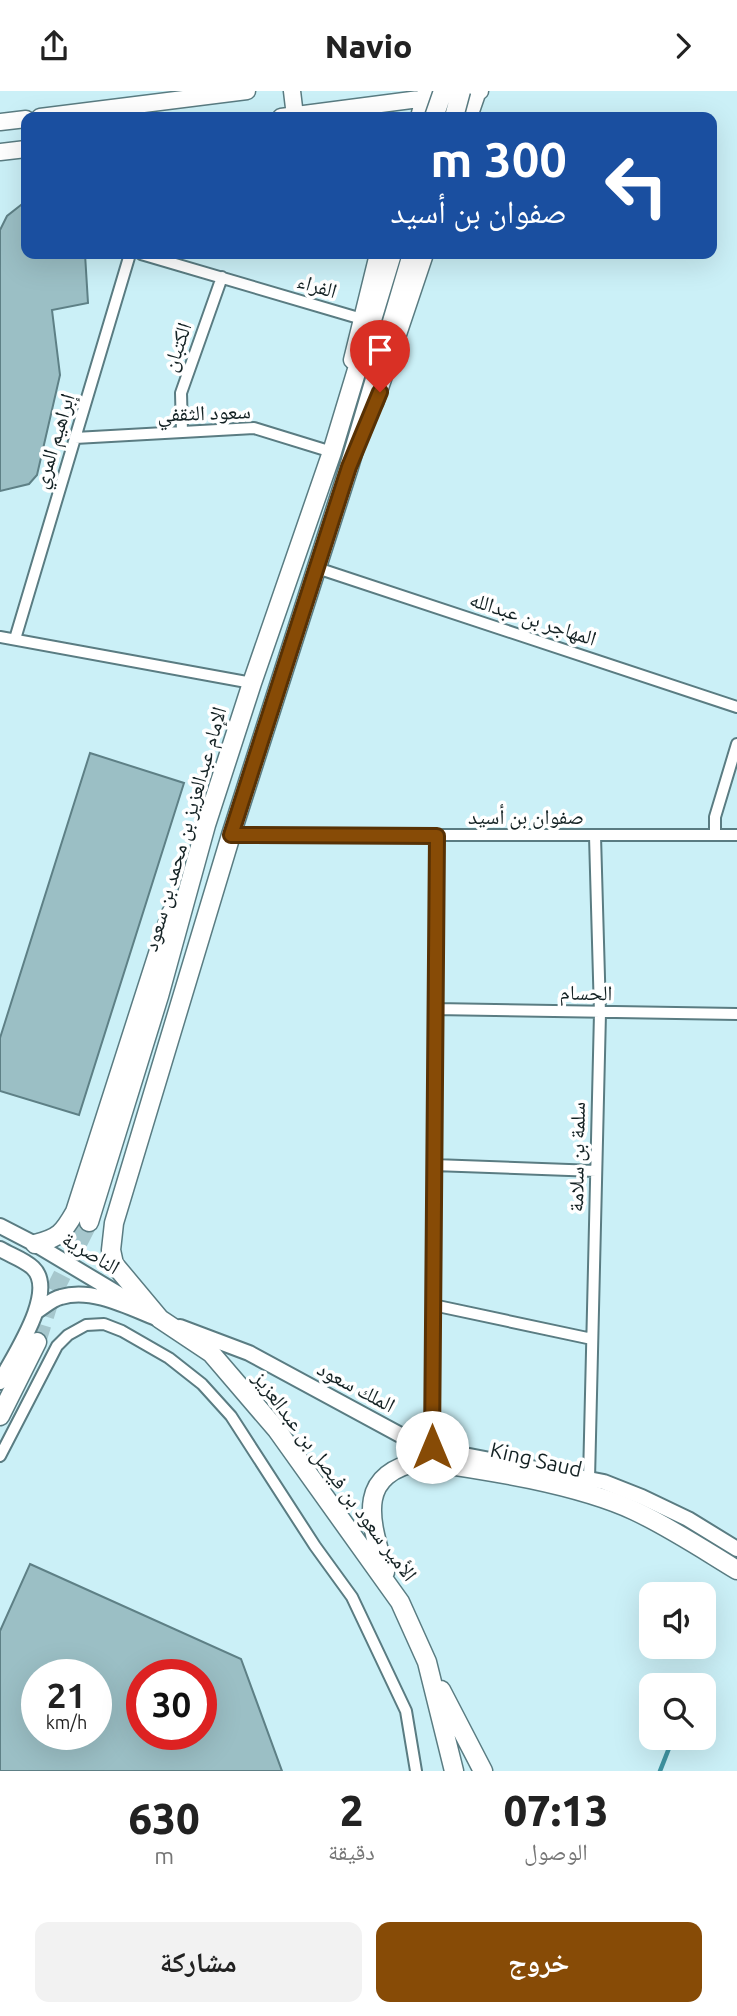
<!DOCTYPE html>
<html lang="ar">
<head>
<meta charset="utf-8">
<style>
  body { margin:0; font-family:Ubuntu,"Noto Naskh Arabic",sans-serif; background:#f2f2f2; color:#222; direction:rtl; height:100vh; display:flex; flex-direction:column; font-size:26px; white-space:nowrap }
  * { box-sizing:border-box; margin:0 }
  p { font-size:23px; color:#767676 }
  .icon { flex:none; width:38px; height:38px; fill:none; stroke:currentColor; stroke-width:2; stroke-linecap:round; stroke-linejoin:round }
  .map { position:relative; height:1680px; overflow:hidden; direction:ltr }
  .panel { display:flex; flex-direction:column; background:#fff; flex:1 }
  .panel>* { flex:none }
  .hud { position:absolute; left:21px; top:21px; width:696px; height:147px; border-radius:14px; box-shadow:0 7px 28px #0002; direction:rtl; background:#1a4fa0; color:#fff; overflow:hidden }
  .buttons { position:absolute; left:639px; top:1491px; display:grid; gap:14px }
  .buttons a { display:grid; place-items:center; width:77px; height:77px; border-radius:14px; background:#fff; box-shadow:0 7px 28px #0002; font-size:35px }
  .speed { position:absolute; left:21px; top:1568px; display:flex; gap:14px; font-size:35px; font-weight:700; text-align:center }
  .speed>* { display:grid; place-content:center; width:91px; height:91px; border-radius:50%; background:#fff; box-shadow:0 7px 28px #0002; line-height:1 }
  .speed small { font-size:18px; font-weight:400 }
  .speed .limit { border:10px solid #d22; background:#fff; color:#111 }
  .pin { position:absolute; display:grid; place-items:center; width:60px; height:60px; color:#fff; margin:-72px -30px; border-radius:50% 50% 50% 0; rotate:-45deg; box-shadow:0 0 7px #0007 }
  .pin .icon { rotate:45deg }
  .me { position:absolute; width:77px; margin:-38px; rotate:0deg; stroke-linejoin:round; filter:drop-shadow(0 0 5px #0008) }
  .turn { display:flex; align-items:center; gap:24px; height:147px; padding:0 35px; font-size:32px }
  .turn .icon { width:91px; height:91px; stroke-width:2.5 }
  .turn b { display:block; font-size:49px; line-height:60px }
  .eta { display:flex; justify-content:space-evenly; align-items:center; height:119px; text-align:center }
  .eta b { font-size:42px; font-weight:800; line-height:49px }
  .button { display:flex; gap:14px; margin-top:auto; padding:14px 35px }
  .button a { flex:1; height:80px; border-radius:14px; background:#874b06; color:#fff; font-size:28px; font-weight:800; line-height:80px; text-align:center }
  .button a+a { background:#f2f2f2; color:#222 }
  header { display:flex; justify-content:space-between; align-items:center; height:91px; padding:0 35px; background:#fff; font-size:32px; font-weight:800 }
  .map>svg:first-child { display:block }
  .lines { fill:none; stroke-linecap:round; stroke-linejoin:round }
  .stream { stroke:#3e94a2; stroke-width:4.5 }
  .building { fill:#9bbfc5; stroke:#5e8086; stroke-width:2; fill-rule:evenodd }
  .primary-tunnel { stroke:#a6c7cd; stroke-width:18; stroke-dasharray:18 9; stroke-linecap:butt }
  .minor-casing { stroke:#5a7c82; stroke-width:14 }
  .tertiary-casing { stroke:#5a7c82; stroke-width:18 }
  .secondary-casing { stroke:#5a7c82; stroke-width:19 }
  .primary-casing { stroke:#5a7c82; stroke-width:21 }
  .minor { stroke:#fff; stroke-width:10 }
  .tertiary { stroke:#fff; stroke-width:14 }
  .secondary { stroke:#fff; stroke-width:16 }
  .primary { stroke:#fff; stroke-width:18 }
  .primary-bridge-casing { stroke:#5a7c82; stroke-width:21; stroke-linecap:butt }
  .primary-bridge { stroke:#fff; stroke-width:18 }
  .route-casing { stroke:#583104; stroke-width:18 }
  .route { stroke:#874b06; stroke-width:12 }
  .labels { text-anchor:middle; stroke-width:7; stroke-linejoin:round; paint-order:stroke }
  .street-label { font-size:21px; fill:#142224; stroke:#fff }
</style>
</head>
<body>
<header><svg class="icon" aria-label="forward" viewBox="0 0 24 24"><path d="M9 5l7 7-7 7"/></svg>Navio<svg class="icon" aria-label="share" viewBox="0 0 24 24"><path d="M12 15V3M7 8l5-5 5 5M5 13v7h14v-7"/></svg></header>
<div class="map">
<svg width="737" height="1680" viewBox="0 0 737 1680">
  <rect width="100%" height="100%" fill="#cbf0f7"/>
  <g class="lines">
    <path class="stream" d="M660,1680L673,1647"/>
  </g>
  <path class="building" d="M26,110V163H85L88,212L52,219L60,284L37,384L29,393L0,400V139L7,125Z
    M90,662L184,692L79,1024L0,1000V947Z
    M30,1473L241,1568L282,1680H0V1540ZM37,1584H96V1643H37ZM142,1584H201V1643H142Z"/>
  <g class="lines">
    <path class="primary-tunnel" d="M37,1251L51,1206L89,1131"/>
    <g class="minor-casing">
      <path id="minor" d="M141,163L362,228
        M182,341L181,302L222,186
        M75,347L254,337L332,361
        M317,477L737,616
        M0,546L252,592
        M15,548L130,163
        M231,744H737
        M715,744V726L737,653
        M435,918L737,923
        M434,1074L596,1080
        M433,1214L592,1248
        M432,1356L437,745
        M0,1365L57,1255L68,1244L86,1234L104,1233L122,1240L169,1267L202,1293L231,1325L315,1455L352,1506L406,1620L416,1680
        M589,1388L600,922L595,745"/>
    </g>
    <g class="tertiary-casing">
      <path id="tertiary" d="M0,1135L35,1153L132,1211
        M0,1158C10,1164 25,1169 33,1177C58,1201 12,1267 0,1291
        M37,1220C45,1215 52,1208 61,1206C93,1196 132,1218 161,1229
        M180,1236L249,1262L406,1347L454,1362L604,1391L642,1406L688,1428L737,1458"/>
    </g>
    <g class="secondary-casing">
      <path id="secondary" d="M292,0L295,25
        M40,26L247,0
        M281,26L480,0
        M419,26L426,0
        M469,26L478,0
        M0,31L26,28
        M0,61L26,58
        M352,269L378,163
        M375,312L425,163"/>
    </g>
    <g class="primary-casing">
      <path id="primary" d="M412,163L349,376L231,744L114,1132L111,1159L114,1173L160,1228L211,1262L277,1339L400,1511L427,1571L454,1680
        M89,1131L159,905L206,734L252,592L332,361L392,163
        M35,1153C59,1147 63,1142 75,1121L171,822
        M0,1325L37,1251
        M385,1481C371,1431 353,1383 422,1370C486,1379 577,1393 635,1420C671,1437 704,1459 737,1479
        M441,1599L483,1680"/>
    </g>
    <use href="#minor" class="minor"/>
    <use href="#tertiary" class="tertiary"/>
    <use href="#secondary" class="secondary"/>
    <use href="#primary" class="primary"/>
    <g class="primary-bridge-casing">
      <path id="primary-bridge" d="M434,26L443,0
        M454,26L461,0"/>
    </g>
    <use href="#primary-bridge" class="primary-bridge"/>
  </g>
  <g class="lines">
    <g class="route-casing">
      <path id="route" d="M380,301L349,376L231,744L437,745L432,1356"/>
    </g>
    <use href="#route" class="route"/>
  </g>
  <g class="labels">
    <g class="street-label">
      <text transform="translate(317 195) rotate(17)" y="7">الفراء</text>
      <text transform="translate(177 256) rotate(-71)" y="7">الكتبان</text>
      <text transform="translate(204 322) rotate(-2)" y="7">سعود الثقفي</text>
      <text transform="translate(54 350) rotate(-73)" y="7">إبراهيم المري</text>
      <text transform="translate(533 528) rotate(18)" y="7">المهاجر بن عبدالله</text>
      <text x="526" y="733">صفوان بن أسيد</text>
      <text transform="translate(185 738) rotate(-74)" y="7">الإمام عبدالعزيز بن محمد بن سعود</text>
      <text transform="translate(586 902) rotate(1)" y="7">الحسام</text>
      <text transform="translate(577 1066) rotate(-89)" y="7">سلمة بن سلامة</text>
      <text transform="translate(91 1162) rotate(31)" y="7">الناصرية</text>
      <text transform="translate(356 1296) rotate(28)" y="7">الملك سعود</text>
      <text transform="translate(536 1369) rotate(13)" y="7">King Saud</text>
      <text transform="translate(335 1385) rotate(53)" y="7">الأمير سعود بن فيصل بن عبدالعزيز</text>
    </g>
  </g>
</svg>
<div class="buttons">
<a><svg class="icon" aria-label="sound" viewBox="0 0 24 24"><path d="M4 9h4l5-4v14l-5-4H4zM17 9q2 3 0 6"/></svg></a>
<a><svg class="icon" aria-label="search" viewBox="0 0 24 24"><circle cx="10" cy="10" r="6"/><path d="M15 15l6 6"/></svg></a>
</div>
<div class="speed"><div>21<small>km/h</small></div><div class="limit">30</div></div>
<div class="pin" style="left:380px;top:301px;background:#d93025"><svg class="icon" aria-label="arrive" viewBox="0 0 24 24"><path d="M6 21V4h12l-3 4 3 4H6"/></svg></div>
<svg class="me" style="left:432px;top:1356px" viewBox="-20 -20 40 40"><circle r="19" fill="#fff"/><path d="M0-13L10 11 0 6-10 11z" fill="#874b06"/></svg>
<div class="hud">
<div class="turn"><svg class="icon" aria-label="left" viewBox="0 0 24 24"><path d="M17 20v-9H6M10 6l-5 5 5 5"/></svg><div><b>300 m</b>صفوان بن أسيد</div></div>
</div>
</div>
<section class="panel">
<div class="eta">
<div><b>07:13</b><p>الوصول</p></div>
<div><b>2</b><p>دقيقة</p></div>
<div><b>630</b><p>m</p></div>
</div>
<div class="button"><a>خروج</a><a>مشاركة</a></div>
</section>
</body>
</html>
